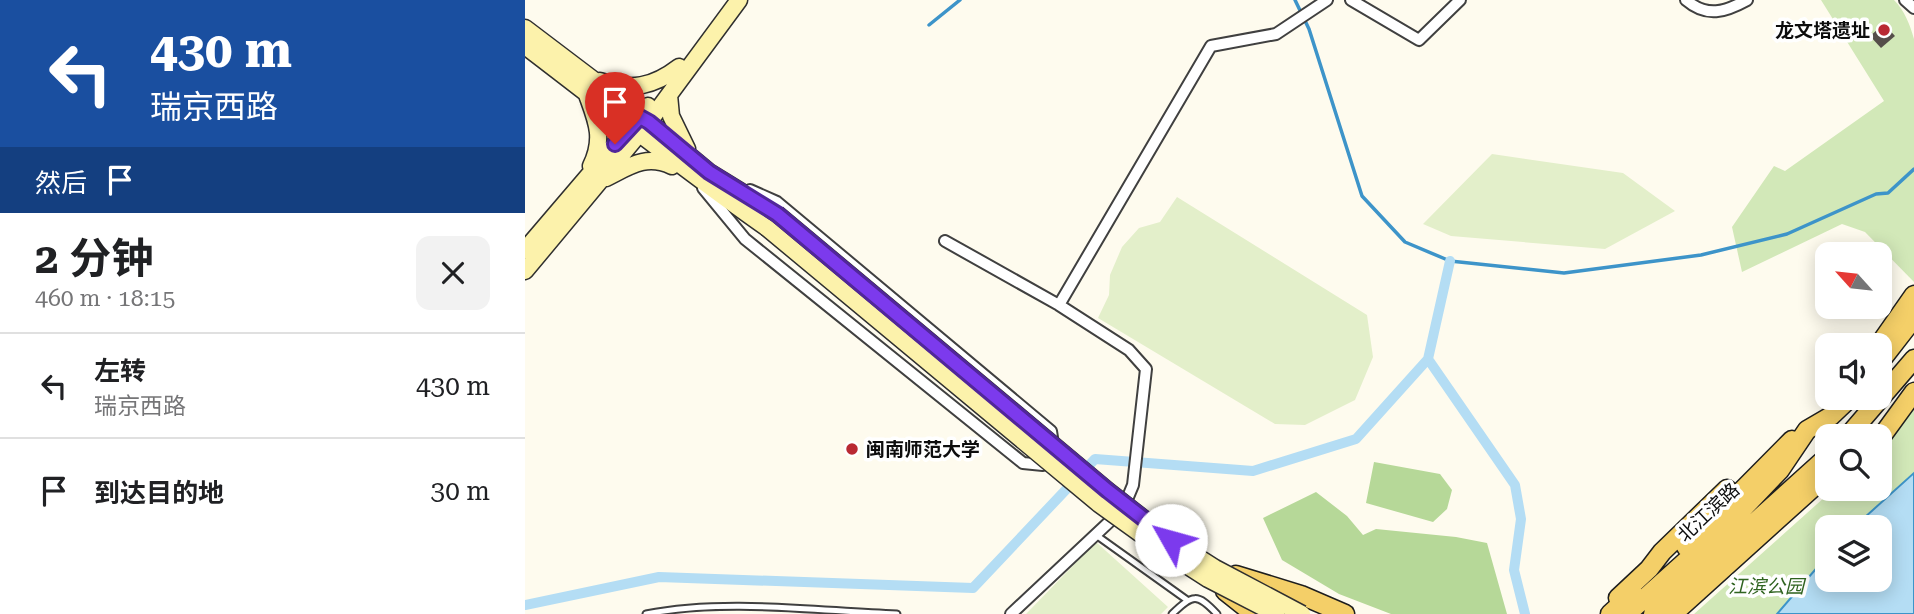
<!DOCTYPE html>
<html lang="zh">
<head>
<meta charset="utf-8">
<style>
  body { margin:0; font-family:"Roboto Serif","Noto Sans SC",serif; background:#f2f2f2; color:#202124; height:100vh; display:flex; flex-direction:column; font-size:26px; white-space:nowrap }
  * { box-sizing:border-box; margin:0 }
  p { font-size:23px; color:#757577 }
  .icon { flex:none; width:38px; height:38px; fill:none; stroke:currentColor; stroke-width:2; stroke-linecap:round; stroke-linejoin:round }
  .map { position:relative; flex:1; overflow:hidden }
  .sheet { display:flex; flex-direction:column; background:#fff; width:525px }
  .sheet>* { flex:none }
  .hud { background:#1a4fa0; color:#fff; overflow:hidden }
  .needle { width:46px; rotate:297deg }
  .buttons { position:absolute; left:1290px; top:242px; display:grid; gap:14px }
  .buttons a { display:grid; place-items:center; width:77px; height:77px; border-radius:14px; background:#fff; box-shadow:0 4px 18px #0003; font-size:35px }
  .pin { position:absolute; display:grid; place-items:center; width:60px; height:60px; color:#fff; margin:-72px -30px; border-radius:50% 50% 50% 0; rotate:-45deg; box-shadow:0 0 7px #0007 }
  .pin .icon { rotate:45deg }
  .me { position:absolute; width:77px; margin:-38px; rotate:308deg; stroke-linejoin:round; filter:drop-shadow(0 0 5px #0008) }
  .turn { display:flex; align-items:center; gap:24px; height:147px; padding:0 35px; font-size:32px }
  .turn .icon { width:91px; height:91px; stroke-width:2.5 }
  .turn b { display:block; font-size:49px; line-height:60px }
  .then { display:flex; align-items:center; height:66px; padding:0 35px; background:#0003; gap:14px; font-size:26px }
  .round { display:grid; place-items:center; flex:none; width:74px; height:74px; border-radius:14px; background:#f2f2f2 }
  .head { display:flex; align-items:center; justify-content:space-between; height:119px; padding:0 35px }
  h1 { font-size:42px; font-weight:700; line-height:52px }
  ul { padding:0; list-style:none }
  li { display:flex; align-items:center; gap:21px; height:105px; padding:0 35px; border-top:2px solid #e0e0e0 }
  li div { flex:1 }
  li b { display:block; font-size:26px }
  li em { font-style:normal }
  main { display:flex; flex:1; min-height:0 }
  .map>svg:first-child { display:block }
  .green { fill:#d2e8b8 }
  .forest { fill:#b6d898 }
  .pitch { fill:#e3efca }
  .water { fill:#b4ddf4; stroke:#3d94c9; stroke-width:2 }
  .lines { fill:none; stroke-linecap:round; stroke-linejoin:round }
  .stream { stroke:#3d94c9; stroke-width:3.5 }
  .canal { stroke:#b4ddf4; stroke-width:10 }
  .building { fill:#554e4a }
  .lane-casing { stroke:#404040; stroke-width:9 }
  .street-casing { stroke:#404040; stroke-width:14 }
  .secondary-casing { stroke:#2f2f2f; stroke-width:19 }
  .primary-casing { stroke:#1e1e1e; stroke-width:21 }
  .lane { stroke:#fff; stroke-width:5 }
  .street { stroke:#fff; stroke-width:10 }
  .secondary { stroke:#fcf2ab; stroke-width:16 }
  .primary { stroke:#f4cf68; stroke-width:18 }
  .secondary-bridge-casing { stroke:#2f2f2f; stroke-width:19; stroke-linecap:butt }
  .secondary-bridge { stroke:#fcf2ab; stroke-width:16 }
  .route-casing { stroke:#51269a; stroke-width:18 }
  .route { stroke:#7c3aed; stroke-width:12 }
  .poi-dot { fill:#b92933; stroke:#fff; stroke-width:2.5 }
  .labels { text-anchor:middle; stroke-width:7; stroke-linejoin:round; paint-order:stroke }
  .poi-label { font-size:19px; font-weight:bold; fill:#0d0d0d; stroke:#fff; text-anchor:end }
  .street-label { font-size:19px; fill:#0d0d0d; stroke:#fff }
  .park-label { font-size:19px; font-style:italic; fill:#2f631f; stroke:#fff }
</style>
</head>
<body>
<main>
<section class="sheet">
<div class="hud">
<div class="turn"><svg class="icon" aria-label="left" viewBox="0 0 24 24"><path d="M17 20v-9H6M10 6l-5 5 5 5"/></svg><div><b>430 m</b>瑞京西路</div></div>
<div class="then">然后<svg class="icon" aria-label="arrive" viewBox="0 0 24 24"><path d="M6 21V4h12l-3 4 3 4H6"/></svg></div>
</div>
<div class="head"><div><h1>2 分钟</h1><p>460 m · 18:15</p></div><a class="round"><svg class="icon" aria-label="close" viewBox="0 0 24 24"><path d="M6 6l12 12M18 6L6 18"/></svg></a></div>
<ul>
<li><svg class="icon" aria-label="left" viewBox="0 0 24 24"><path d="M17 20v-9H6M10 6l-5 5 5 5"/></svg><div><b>左转</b><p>瑞京西路</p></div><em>430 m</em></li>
<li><svg class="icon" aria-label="arrive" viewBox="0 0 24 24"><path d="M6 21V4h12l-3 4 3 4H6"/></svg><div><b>到达目的地</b></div><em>30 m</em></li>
</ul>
</section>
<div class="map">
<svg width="1389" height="614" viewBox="0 0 1389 614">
  <rect width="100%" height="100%" fill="#fefbee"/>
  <path class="green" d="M1296,0H1369C1380,11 1385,25 1389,39V282L1340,232L1317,224L1217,272L1207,227L1249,166L1260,171L1359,101Z
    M1389,403V473L1329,527H1302V556L1252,614H1169L1310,488H1354L1355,452Z"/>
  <path class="forest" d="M849,462L915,474L927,490L922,509L908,522L841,503Z
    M791,492L822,516L838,535L851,529L931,537L962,543L982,614H866L814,594L757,560L738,518Z"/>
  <path class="pitch" d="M967,154L1098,173L1150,211L1080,249L926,236L898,224Z
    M652,197L842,315L848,357L830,400L780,425L750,424L573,318L584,295L585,275L597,247L614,228L635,222Z
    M571,542L643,607L636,614H501Z"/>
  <path class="water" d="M1389,473V614H1252L1302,556V579H1354V527H1329Z"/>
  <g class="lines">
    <path class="stream" d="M770,0L784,29L837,196L880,242L925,261L1039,273L1176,255L1262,234L1351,194L1363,193L1389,169
      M404,25L435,0"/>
    <path class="canal" d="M903,359L925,261
      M0,605L134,577L448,588L570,459L728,471L831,439L903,359L990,485L996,519L989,570L1000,614"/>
  </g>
  <path class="building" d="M1359,24L1370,36L1356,48L1345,36Z"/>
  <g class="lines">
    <g class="lane-casing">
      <path id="lane" d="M571,535L662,600
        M121,614C200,598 292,611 372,614
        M647,614C668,594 672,593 692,614"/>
    </g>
    <g class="street-casing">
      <path id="street" d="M826,0L894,40L935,0
        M1161,0C1182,18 1200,12 1222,0
        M1380,0L1389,8
        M178,188L220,239L498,463L518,465L524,458
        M225,190L252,202L526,431L528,444
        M420,241L534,305
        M486,614L598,509L608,485L621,369L604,350L534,305L686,46L751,34L802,0"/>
    </g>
    <g class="secondary-casing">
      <path id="secondary" d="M0,28L124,122L184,172L252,214
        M0,46C80,107 159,170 242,228
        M75,81C106,91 128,87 154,67
        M61,92C71,120 80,137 66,166
        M144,95L146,116L162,149
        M81,178C105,166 121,154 147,166
        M0,250L123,106
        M0,271L124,122L214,0"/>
    </g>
    <g class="primary-casing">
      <path id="primary" d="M1354,345L1389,295
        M1354,363L1389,318
        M1323,436L1389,359
        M1354,440L1389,392
        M1161,547L1267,440
        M711,575L776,595L820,614
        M700,591L729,614
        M1093,598L1124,569L1137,552L1202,489
        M1085,614L1108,593
        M1102,614L1210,517L1255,470L1282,430L1306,416L1326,397
        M1128,614L1302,457
        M1148,614L1302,475"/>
    </g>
    <use href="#lane" class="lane"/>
    <use href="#street" class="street"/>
    <use href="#secondary" class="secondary"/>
    <use href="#primary" class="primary"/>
    <g class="secondary-bridge-casing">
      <path id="secondary-bridge" d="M252,214L583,491L646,540L690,568L777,614
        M242,228L574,504L638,550L683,579L751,614"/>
    </g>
    <use href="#secondary-bridge" class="secondary-bridge"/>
  </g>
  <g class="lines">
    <g class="route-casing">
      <path id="route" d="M90,144L115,117L124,122L184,172L252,214L583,491L646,540"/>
    </g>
    <use href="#route" class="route"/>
  </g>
  <g class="poi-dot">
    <circle cx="1359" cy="30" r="7"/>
    <circle cx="327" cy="449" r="7"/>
  </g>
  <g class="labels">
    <g class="poi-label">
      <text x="1345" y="37">龙文塔遗址</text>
      <text x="341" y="456" text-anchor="start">闽南师范大学</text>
    </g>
    <g class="street-label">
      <text transform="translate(1183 512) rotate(-43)" y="7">北江滨路</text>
    </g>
    <g class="park-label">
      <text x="1241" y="593">江滨公园</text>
    </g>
  </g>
</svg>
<div class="buttons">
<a><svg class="needle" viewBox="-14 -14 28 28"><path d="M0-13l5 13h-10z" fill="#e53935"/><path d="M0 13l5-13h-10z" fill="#757577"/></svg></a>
<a><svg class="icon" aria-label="sound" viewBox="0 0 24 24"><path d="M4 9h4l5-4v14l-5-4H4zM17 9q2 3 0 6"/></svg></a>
<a><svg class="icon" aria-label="search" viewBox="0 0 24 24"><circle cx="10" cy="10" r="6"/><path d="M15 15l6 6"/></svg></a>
<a><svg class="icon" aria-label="layers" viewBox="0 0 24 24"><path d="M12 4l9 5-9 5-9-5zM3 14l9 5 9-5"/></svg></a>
</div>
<div class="pin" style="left:90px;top:144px;background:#d93025"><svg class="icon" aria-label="arrive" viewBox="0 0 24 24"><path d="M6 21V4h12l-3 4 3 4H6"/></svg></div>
<svg class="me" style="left:646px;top:540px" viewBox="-20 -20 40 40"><circle r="19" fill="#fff"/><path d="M0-13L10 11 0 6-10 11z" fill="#7c3aed"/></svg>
</div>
</main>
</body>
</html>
